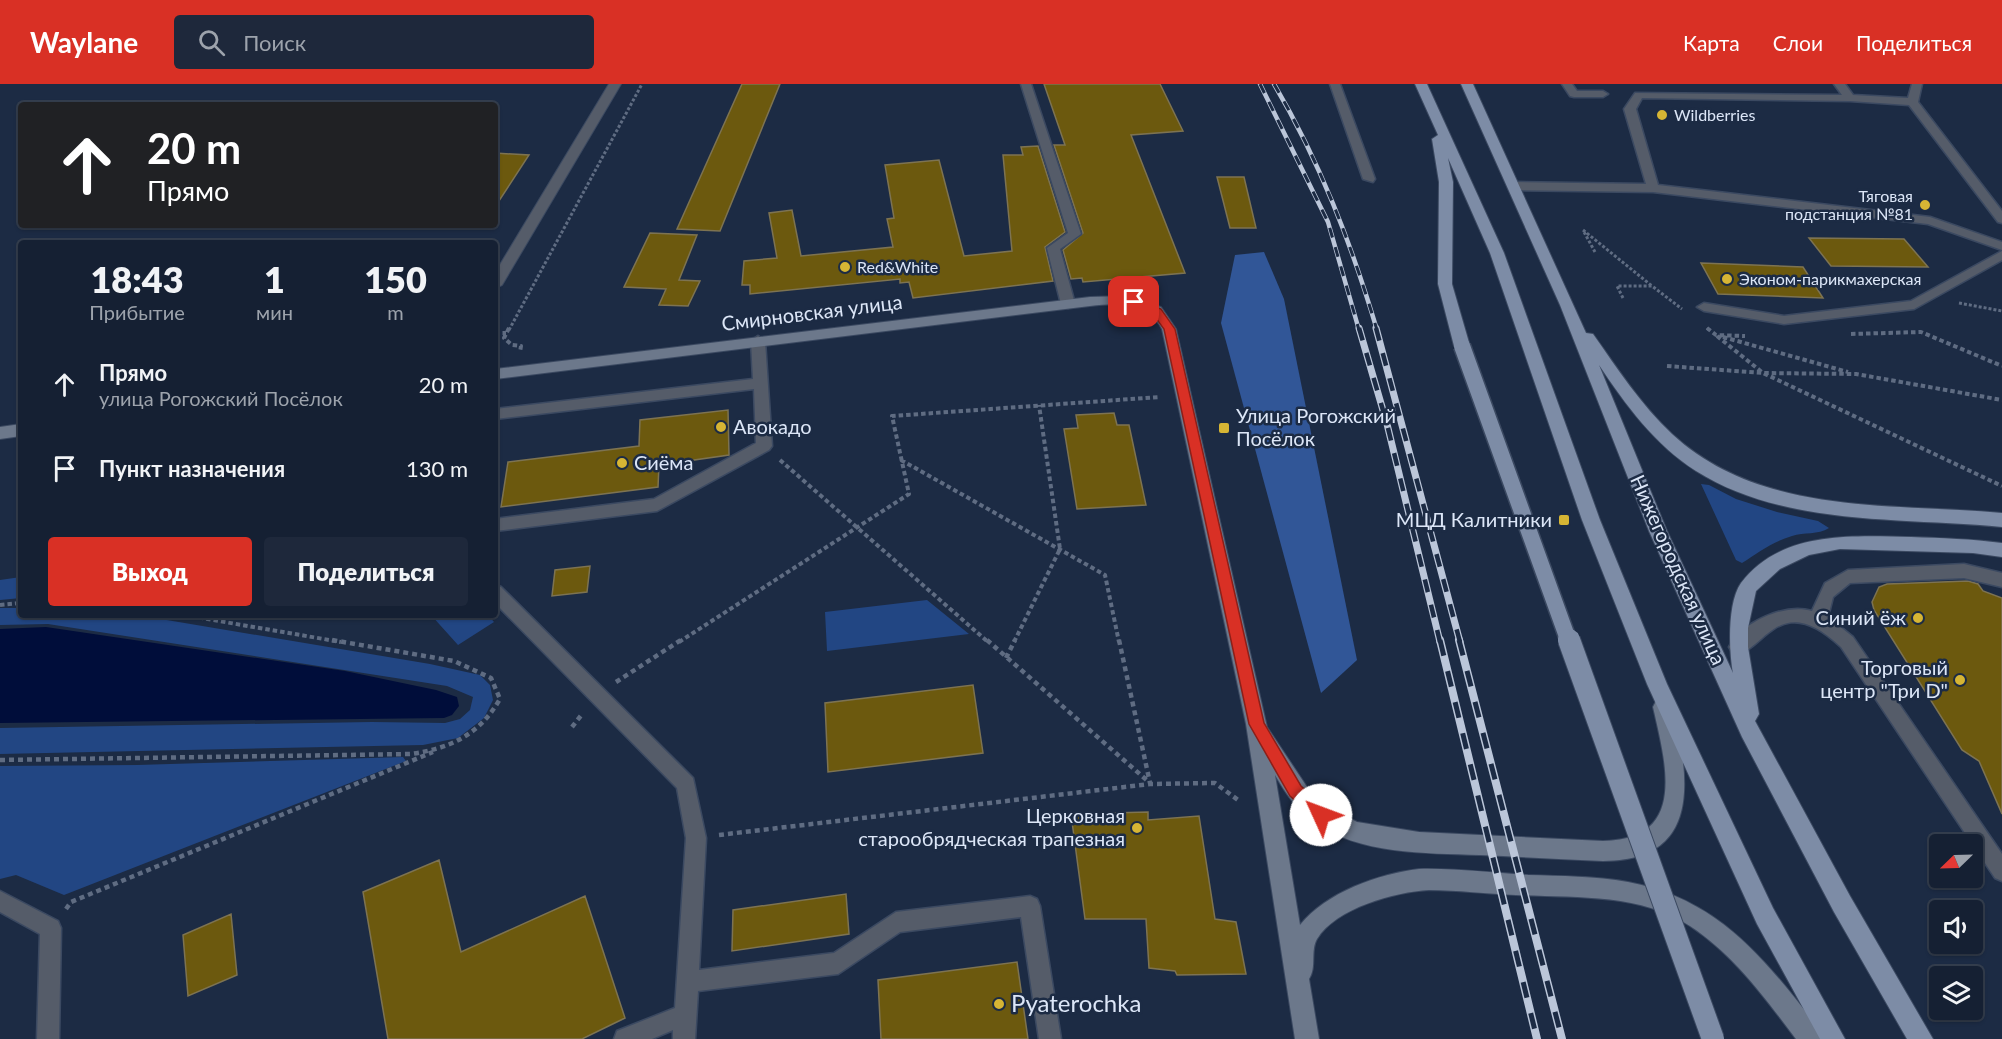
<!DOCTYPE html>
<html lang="ru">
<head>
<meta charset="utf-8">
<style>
  body { margin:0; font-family:Lato,sans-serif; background:#1e283b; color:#f1f3f6; height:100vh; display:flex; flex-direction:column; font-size:22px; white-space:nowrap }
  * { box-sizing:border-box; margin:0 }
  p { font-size:20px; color:#9da3ac }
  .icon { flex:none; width:33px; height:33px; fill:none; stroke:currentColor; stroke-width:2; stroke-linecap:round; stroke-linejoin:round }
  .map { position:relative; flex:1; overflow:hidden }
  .details { position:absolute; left:18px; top:156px; width:480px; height:378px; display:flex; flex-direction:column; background:#152033; border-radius:6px; box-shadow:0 2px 4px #0004,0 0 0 2px #343e4e }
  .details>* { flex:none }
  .hud { position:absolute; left:18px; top:18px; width:480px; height:126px; border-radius:6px; box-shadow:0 2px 4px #0004,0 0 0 2px #343e4e; background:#202124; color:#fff; overflow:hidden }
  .needle { width:39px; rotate:247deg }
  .buttons { position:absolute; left:1929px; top:750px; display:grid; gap:12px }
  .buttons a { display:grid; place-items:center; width:54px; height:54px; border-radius:6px; background:#152033; box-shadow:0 2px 4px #0004,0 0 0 2px #343e4e; font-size:30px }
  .pin { position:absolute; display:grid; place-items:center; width:51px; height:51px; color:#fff; margin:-26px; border-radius:12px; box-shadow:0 3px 9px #0006 }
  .me { position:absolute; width:66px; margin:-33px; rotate:313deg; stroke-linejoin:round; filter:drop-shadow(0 0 4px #0008) }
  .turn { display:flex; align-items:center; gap:21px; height:126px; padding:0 30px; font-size:27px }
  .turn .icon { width:78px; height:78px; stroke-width:2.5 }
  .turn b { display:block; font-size:42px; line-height:51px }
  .eta { display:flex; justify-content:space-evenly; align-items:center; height:102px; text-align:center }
  .eta b { font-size:36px; font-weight:800; line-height:42px }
  .button { display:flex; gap:12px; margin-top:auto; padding:12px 30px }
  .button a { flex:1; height:69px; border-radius:6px; background:#d93025; color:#fff; font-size:24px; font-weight:800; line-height:69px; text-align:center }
  .button a+a { background:#1e283b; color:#f1f3f6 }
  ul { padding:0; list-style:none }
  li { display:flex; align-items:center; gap:18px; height:84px; padding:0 30px }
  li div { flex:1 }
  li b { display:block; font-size:22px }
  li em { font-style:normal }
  header { display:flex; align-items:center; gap:36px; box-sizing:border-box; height:84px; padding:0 30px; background:#d93025; color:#fff }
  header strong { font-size:28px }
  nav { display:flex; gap:33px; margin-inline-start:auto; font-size:21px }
  .search { width:420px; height:54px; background:#1e283b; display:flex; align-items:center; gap:15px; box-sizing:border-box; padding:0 21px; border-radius:6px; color:#9da3ac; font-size:22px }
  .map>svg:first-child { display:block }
  .green { fill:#224683 }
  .forest { fill:#315697 }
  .water { fill:#000d3a }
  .building { fill:#6c590e; stroke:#7d7352; stroke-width:1.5 }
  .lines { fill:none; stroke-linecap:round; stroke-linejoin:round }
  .lane-casing { stroke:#3b4961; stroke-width:3 }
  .street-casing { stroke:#3b4961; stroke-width:2 }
  .secondary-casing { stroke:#3b4961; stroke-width:2 }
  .primary-casing { stroke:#3b4961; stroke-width:2 }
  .path-far2 { stroke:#5f6c82; stroke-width:3; stroke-dasharray:3 2; stroke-linecap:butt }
  .path-far1 { stroke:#5f6c82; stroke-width:4; stroke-dasharray:4.5 3; stroke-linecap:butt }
  .path { stroke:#5f6c82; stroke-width:4.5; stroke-dasharray:5 4; stroke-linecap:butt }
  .lane { fill:#555c69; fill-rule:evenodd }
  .street { fill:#555c69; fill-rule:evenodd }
  .secondary { fill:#6c788b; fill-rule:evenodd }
  .primary { fill:#7d8ca6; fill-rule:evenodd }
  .rail-far2-casing { stroke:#bbc6d9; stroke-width:4.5 }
  .rail-far1-casing { stroke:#bbc6d9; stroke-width:7 }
  .rail-casing { stroke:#bbc6d9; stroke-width:8 }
  .rail-far2 { stroke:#1c2b44; stroke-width:3; stroke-dasharray:10; stroke-linecap:butt }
  .rail-far1 { stroke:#1c2b44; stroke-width:4.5; stroke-dasharray:13; stroke-linecap:butt }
  .rail { stroke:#1c2b44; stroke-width:5; stroke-dasharray:16; stroke-linecap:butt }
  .primary-bridge-far1-casing { stroke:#3b4961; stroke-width:19; stroke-linecap:butt }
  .primary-bridge-casing { stroke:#3b4961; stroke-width:24; stroke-linecap:butt }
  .primary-bridge-far1 { stroke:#7d8ca6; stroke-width:16 }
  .primary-bridge { stroke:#7d8ca6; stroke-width:22 }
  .route { fill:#d93025; stroke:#8d1f18; stroke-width:1.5 }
  .poi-dot { fill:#d6b534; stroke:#1c2b44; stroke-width:2 }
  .labels { text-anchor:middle; stroke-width:5; stroke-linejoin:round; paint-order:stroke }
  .far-poi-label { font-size:16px; fill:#dce6f7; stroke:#1c2b44; text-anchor:start }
  .street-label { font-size:20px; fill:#dce6f7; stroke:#1c2b44 }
  .poi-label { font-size:20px; fill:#dce6f7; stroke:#1c2b44; text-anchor:end }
  .near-poi-label { font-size:24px; fill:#dce6f7; stroke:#1c2b44; text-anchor:start }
</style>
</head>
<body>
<header>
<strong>Waylane</strong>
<div class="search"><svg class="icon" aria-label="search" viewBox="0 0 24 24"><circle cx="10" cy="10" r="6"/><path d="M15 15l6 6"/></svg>Поиск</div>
<nav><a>Карта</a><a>Слои</a><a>Поделиться</a></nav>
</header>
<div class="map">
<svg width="2002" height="955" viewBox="0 0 2002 955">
  <rect width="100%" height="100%" fill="#1c2b44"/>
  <path class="green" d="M1701,400L1709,401L1736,415L1777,428L1818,437L1829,444C1818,451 1804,448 1792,452C1772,458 1759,468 1742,479L1736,476Z
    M21,493V514L0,516V496Z
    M927,516L969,550L827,567L825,528Z
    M0,524H21V531H137L430,580L480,591L490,601L493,616L484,634L458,654L423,661L0,670V644L372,638L445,639L460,635L470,626L473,613L447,602L48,540L0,541Z
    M431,531H488L494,538L458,561Z
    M403,673L406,677L64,811L16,791L0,795V682L137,681Z"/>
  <path class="forest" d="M1264,168L1284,215L1357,576L1321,609L1221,239L1235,171Z"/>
  <path class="water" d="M46,543L345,587L436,606L457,613L459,622L452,631L444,634L0,639V545Z"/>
  <path class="building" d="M742,0H780L720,147L677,145Z
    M1044,0H1160L1183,47L1131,51L1185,189L1083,198L1082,194L1071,195L1063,166L1083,149L1054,61H1065Z
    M1038,62L1065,148L1045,163L1053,197L913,214L909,198L900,199V195L750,210V201H742L744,177L777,174L769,129L792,126L801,172L893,163L887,135L894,134L885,81L939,76L964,172L1012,167L1003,71H1023L1021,63Z
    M495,69L529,71L495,123Z
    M1217,93H1244L1256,144H1230Z
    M650,149L697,151L679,196L700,197L688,222L659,221L666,205L624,203Z
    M1809,154L1904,155L1928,183L1831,182Z
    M1701,179L1803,183L1823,214L1718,210Z
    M728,326L729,371L659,381L658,403L501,423L508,378L639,362L640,336Z
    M1114,329L1117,341H1129L1146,421L1077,425L1064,345L1078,344L1076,331Z
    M590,482L587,508L552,512L555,486Z
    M1968,497L1978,500L1983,507L2002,514V730L1979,677L1962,666L1874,526L1872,518L1879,503L1887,500Z
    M973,601L983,669L828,688L825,619Z
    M1148,728V736L1199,732L1215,835L1236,838L1246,890L1177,891L1175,887L1149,884L1146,835H1085L1071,730Z
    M439,776L461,868L585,812L625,934L582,955H388L363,808Z
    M846,810L849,850L732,867L733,826Z
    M231,830L237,891L188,912L183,851Z
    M1017,878L1028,955H881L878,896Z"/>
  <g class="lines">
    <g class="lane-casing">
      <path id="lane" d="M1021,0H1031L1081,150L1060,165L1075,220L1068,224L1061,220L1047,164L1068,149Z
        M1330,0H1340L1375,95L1373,98L1363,95Z
        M1562,0H1572L1577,7H1603L1608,10L1603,13H1574L1570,12Z
        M1834,0H1845L1853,11L1908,14L1912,0H1922L1918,18L2002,127V139L1998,138L1909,21L1850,17L1642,14L1636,25L1658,101L1930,133L2002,158V166L1928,140L1653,108L1514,106L1508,102L1514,98L1646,100L1624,25L1635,9L1842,11Z
        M2002,167V176L1914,225L1784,240L1704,227L1697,223L1704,219L1784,232L1911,217Z
        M758,252L765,257L772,362L769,366L657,427L495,447V435L654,415L756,359L754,305L495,335V325L753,295L751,257Z
        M1964,480L2002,489V503L1964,494L1850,499L1833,513L1828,533L1853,553L2002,770V797L1995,794L1841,563C1775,500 1761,578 1732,568L1729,563C1742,538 1785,519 1812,527L1825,499L1848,486Z
        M495,501L501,503L693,694L706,754L699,886L834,869L896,828L1030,812L1037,815L1040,822L1061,955H1039L1021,833L900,848L838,890L698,907L695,955H673V946L652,955H614L617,947L675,924L686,754L677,704L495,519Z
        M0,807L58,837L61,844L59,955H37L40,850L0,828Z"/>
    </g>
    <g class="street-casing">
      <path id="street" d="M609,0H621L502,201L495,205V189Z"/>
    </g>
    <g class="secondary-casing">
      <path id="secondary" d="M1124,212L1161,223L1176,245L1267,643L1309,706L1328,723L1357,738L1419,748L1603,757C1688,756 1666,680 1653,623L1656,617L1663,614L1670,617L1673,623C1689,693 1703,777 1603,777C1562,775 1521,773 1480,771C1424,769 1360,771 1312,737C1296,725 1285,708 1275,691L1300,841C1327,808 1378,790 1419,785C1455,784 1492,789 1528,791C1561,792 1595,792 1628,798C1720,815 1766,877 1820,946L1823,955H1796C1765,914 1734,871 1690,842C1640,809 1573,814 1516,811C1487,810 1458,806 1429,806C1395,808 1336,824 1317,855C1310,867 1317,883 1309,895L1319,955H1295L1246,640L1162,245C1147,217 1118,219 1090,222L495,295V285L1090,213Z
        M21,340V352L0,355V343Z"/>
    </g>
    <g class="primary-casing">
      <path id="primary" d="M1415,0H1427L1504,169L1600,436L1667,600L1773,824L1845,955H1820L1757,840L1647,600L1582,436L1490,169L1448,74L1453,98L1452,200L1470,262L1462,267L1454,262L1438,200L1439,98L1432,55L1438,51Z
        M1461,0H1473L1586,249L1593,250C1617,284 1641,321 1672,350C1761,432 1890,419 2002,429V443C1902,433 1785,443 1696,387C1655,361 1625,320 1599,281L1667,447L1733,589C1729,567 1727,519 1741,499C1781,446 1853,452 1911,453C1941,454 1972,455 2002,459V473L1973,469L1840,465L1809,471L1780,485L1756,507L1748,544V563L1759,630L1755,637L1850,812L1933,955H1907L1834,828L1742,653L1649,447L1560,221Z"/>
    </g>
    <path class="path-far2" d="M1583,146L1652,202
      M1584,148L1595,168
      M1623,214L1617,202H1652L1682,225
      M1959,219L2002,227
      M1707,244L1709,246
      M509,246L642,0"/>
    <path class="path-far1" d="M509,244L504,254L512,261L521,262L520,268
      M1707,244L1716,251L1745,252
      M495,249H506
      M1851,250L1921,248L2002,282
      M1717,252L1763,289L2002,402
      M1723,253L1848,288
      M1667,282L1763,289L1856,290L2002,316
      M780,376L988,558
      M901,376L1105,491L1119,558
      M0,521L21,519
      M184,531L341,558
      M679,558L909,410L892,332L1160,313
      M1014,558L1060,465L1039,321"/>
    <path class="path" d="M987,556L1150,699
      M1119,556L1150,699
      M1006,574L1015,556
      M616,598L681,556
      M572,643L583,629
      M0,676L411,670C451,664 479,651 500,615L491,594L454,577L332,556
      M719,751L1150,700L1215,699L1238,716
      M66,825L71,818L433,668"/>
    <use href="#lane" class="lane"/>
    <use href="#street" class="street"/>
    <use href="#secondary" class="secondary"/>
    <use href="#primary" class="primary"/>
    <g class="rail-far2-casing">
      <path id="rail-far2" d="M1260,0L1328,138L1359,246
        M1274,0C1320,78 1351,159 1377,246"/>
    </g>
    <g class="rail-far1-casing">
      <path id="rail-far1" d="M1359,244L1387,340L1440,558
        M1376,244L1460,558"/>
    </g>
    <g class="rail-casing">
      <path id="rail" d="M1440,556L1537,955
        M1459,556L1562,955"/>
    </g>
    <use href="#rail-far2" class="rail-far2"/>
    <use href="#rail-far1" class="rail-far1"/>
    <use href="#rail" class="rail"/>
    <g class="primary-bridge-far1-casing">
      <path id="primary-bridge-far1" d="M1462,262L1569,558"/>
    </g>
    <g class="primary-bridge-casing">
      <path id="primary-bridge" d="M1569,556L1713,955"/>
    </g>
    <use href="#primary-bridge-far1" class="primary-bridge-far1"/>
    <use href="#primary-bridge" class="primary-bridge"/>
  </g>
  <path class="route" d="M1134,214L1161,225L1175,245L1264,639L1301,702L1327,726L1329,731L1327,736L1321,739L1290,712L1249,640L1164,245L1153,230L1130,220L1128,218Z"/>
  <g class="poi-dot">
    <circle cx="1662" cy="31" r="6"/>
    <circle cx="1925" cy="121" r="6"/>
    <circle cx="845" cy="183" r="6"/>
    <circle cx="1727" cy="195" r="6"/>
    <circle cx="721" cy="343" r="6"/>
    <rect x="1218" y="338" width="12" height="12" rx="3"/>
    <circle cx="622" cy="379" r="6"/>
    <rect x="1558" y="430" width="12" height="12" rx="3"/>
    <circle cx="1918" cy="534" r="6"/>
    <circle cx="1960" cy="596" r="6"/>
    <circle cx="1137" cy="744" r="6"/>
    <circle cx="999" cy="920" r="6"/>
  </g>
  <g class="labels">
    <g class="far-poi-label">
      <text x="1674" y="37">Wildberries</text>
      <text x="1913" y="118" text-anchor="end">Тяговая<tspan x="1913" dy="18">подстанция №81</tspan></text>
      <text x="857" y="189">Red&amp;White</text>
      <text x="1739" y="201">Эконом-парикмахерская</text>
    </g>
    <g class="street-label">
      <text transform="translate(812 229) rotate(-7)" y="7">Смирновская улица</text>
      <text transform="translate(1678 486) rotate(66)" y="7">Нижегородская улица</text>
    </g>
    <g class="poi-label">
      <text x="1236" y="339" text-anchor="start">Улица Рогожский<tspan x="1236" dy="23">Посёлок</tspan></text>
      <text x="733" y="350" text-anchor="start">Авокадо</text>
      <text x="634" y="386" text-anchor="start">Сиёма</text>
      <text x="1552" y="443">МЦД Калитники</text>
      <text x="1906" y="541">Синий ёж</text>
      <text x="1948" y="591">Торговый<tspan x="1948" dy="23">центр "Три D"</tspan></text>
      <text x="1125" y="739">Церковная<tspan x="1125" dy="23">старообрядческая трапезная</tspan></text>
    </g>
    <g class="near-poi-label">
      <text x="1011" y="928">Pyaterochka</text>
    </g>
  </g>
</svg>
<div class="buttons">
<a><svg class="needle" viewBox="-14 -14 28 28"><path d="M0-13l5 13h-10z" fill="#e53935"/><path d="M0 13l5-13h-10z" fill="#9da3ac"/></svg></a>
<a><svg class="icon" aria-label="sound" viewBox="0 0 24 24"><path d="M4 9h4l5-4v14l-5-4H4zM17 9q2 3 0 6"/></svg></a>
<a><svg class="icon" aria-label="layers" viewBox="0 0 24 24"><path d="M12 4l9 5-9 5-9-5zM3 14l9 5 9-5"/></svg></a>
</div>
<div class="pin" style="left:1134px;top:218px;background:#d93025"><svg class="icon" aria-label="arrive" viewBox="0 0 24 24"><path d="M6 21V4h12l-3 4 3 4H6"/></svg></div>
<svg class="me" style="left:1321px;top:731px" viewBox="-20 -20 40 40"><circle r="19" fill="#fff"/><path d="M0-13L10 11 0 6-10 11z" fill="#d93025"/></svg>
<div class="hud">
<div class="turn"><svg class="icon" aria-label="ahead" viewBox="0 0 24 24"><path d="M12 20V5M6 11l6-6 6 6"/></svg><div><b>20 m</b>Прямо</div></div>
</div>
<section class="details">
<div class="eta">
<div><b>18:43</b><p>Прибытие</p></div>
<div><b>1</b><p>мин</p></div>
<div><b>150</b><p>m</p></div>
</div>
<ul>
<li><svg class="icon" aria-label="ahead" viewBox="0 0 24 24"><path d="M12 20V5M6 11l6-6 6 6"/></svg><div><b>Прямо</b><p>улица Рогожский Посёлок</p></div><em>20 m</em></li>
<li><svg class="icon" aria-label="arrive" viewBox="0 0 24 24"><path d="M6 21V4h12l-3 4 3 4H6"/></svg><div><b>Пункт назначения</b></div><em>130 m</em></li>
</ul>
<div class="button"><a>Выход</a><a>Поделиться</a></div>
</section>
</div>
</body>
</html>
